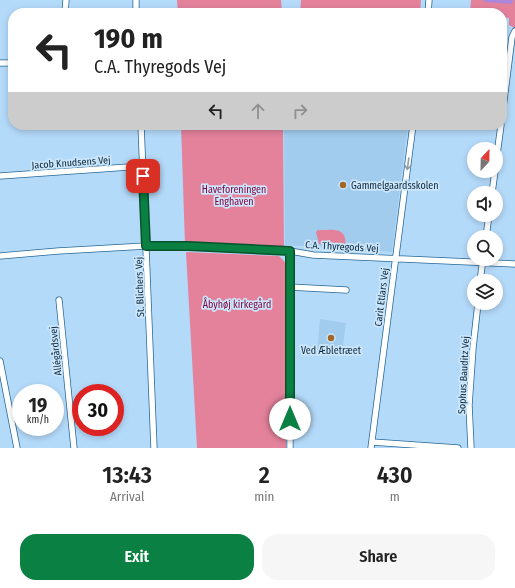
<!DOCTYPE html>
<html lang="en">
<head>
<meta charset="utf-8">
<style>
  body { margin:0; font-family:"Fira Sans Condensed",sans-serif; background:#f6f6f6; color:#222; height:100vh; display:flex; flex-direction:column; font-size:15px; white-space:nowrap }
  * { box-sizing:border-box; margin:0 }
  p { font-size:13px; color:#767676 }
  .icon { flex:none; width:22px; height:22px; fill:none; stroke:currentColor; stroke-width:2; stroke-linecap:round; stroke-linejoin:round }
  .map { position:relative; height:448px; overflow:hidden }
  .side { display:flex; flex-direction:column; background:#fff; flex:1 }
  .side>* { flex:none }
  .guide { position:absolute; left:8px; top:8px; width:499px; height:122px; border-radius:16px; box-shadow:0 2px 6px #0003; background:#fff; color:#222; overflow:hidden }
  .needle { width:26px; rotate:22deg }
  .fabs { position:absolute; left:467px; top:142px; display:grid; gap:8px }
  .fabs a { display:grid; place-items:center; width:36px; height:36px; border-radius:50%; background:#fff; box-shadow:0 2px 6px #0003; font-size:20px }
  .speed { position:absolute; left:12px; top:384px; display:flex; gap:8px; font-size:20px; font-weight:700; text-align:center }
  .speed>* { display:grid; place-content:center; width:52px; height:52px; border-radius:50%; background:#fff; box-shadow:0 2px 6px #0003; line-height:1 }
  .speed small { font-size:10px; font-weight:400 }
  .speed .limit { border:6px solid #d22; background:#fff; color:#111 }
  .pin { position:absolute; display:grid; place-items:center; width:34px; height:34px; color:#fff; margin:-17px; border-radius:8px; box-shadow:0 2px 6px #0006 }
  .me { position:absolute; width:44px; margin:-22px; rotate:0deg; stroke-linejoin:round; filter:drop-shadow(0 0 3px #0008) }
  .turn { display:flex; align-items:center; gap:14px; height:84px; padding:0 20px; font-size:18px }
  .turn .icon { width:52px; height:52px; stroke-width:2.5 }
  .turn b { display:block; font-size:28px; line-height:34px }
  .lanes { display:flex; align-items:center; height:38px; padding:0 20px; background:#0003; justify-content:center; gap:20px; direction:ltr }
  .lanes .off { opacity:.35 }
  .eta { display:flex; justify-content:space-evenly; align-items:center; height:68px; text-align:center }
  .eta b { font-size:24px; font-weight:600; line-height:28px }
  .cta { display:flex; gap:8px; margin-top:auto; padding:8px 20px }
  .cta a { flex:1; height:46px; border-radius:16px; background:#0b8043; color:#fff; font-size:16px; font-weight:600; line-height:46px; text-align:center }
  .cta a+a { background:#f6f6f6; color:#222 }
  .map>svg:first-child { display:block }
  .built { fill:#a2ccee }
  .green { fill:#e4829c }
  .water { fill:#ab86d9 }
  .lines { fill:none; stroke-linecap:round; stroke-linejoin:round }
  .minor-casing { stroke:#256797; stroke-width:7 }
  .minor { stroke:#fff; stroke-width:5.5 }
  .oneway { stroke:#919da6 }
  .route-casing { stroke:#07532c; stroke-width:10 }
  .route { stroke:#0b8043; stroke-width:7 }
  .poi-dot { fill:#a26727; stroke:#cce6fb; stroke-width:1.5 }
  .labels { text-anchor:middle; stroke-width:3.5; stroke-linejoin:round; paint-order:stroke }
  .street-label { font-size:10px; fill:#0a263a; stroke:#cce6fb }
  .poi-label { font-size:10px; fill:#0a263a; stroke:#cce6fb; text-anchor:start }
  .park-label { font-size:10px; fill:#7f003a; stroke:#cce6fb }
</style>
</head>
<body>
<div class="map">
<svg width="515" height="448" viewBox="0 0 515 448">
  <rect width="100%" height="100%" fill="#b4dafa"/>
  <path class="built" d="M284,125H408L392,252L285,245Z
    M320,319L346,323L342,354L317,353Z"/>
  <path class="green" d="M177,0H281L282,13H178Z
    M301,0H421L420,13H300Z
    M471,0H515V28L509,25V18L502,17V13H470Z
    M181,125H283L284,250L185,245Z
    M318,230C333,230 348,226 345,247L319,244L316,232Z
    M186,252L279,256L285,262L286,448H197Z"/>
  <path class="water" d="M483,0H514L511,4L485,2Z"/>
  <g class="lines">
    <g class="minor-casing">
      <path id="minor" d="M136,0V13
        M65,13L66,0
        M428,13L429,0
        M0,63H13
        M502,116L512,37L515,31
        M141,125L154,448
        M496,162L501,125
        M0,176L143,166
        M492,193L495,171
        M486,237L489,215
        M290,251V448
        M0,256L58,251L146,246H188L290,251L313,255L515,264
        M480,281L483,259
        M289,287L346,290
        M59,300L74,448
        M0,361L17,448
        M372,442L458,448
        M371,448L413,125
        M471,448L469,405L473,348L478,303"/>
    </g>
    <use href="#minor" class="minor"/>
  </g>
  <defs><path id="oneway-shaft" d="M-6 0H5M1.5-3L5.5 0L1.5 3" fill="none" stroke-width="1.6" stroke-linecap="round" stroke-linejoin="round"/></defs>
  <use class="oneway" href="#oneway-shaft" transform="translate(408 164) rotate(98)"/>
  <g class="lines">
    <g class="route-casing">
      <path id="route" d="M143,176L146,246H188L290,251V419"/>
    </g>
    <use href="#route" class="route"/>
  </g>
  <g class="poi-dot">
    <circle cx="343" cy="185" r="4"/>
    <circle cx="331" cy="338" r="4"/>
  </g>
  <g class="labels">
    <g class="street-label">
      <text transform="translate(71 162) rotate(-4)" y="4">Jacob Knudsens Vej</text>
      <text transform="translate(342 246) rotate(3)" y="4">C.A. Thyregods Vej</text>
      <text transform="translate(139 287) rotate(-92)" y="4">St. Blichers Vej</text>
      <text transform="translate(381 297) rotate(-83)" y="4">Carit Etlars Vej</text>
      <text transform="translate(55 351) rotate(-96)" y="4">Allégårdsvej</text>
      <text transform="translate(463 375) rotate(-87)" y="4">Sophus Bauditz Vej</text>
    </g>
    <g class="poi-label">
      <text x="351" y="189">Gammelgaardsskolen</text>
      <text x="331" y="354" text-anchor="middle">Ved Æbletræet</text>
    </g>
    <g class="park-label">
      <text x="234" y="193">Haveforeningen<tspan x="234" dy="12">Enghaven</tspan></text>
      <text x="237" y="308">Åbyhøj kirkegård</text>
    </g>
  </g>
</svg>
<div class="fabs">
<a><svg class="needle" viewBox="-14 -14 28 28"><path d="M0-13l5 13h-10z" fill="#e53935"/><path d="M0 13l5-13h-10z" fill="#767676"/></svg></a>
<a><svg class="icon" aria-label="sound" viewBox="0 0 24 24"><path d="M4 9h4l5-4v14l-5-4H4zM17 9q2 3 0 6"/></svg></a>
<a><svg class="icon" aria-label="search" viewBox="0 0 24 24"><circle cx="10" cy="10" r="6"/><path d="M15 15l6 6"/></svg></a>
<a><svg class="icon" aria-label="layers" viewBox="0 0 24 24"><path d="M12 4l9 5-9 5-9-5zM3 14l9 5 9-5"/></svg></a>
</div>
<div class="speed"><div>19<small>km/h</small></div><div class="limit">30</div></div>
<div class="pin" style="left:143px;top:176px;background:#d93025"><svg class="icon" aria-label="arrive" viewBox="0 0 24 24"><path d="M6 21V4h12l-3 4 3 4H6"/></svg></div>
<svg class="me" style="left:290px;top:419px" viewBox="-20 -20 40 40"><circle r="19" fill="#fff"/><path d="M0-13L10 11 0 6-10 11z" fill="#0b8043"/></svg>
<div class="guide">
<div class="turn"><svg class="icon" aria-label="left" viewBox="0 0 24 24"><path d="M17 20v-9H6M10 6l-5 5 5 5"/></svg><div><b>190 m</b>C.A. Thyregods Vej</div></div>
<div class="lanes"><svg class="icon" aria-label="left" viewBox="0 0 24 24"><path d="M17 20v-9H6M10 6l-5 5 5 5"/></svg><svg class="icon off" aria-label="ahead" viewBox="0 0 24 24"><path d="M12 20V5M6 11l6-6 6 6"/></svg><svg class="icon off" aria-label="right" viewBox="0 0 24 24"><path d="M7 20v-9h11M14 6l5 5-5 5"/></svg></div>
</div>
</div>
<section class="side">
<div class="eta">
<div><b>13:43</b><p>Arrival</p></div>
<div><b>2</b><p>min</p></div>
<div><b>430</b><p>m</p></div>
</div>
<div class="cta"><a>Exit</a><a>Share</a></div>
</section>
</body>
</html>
